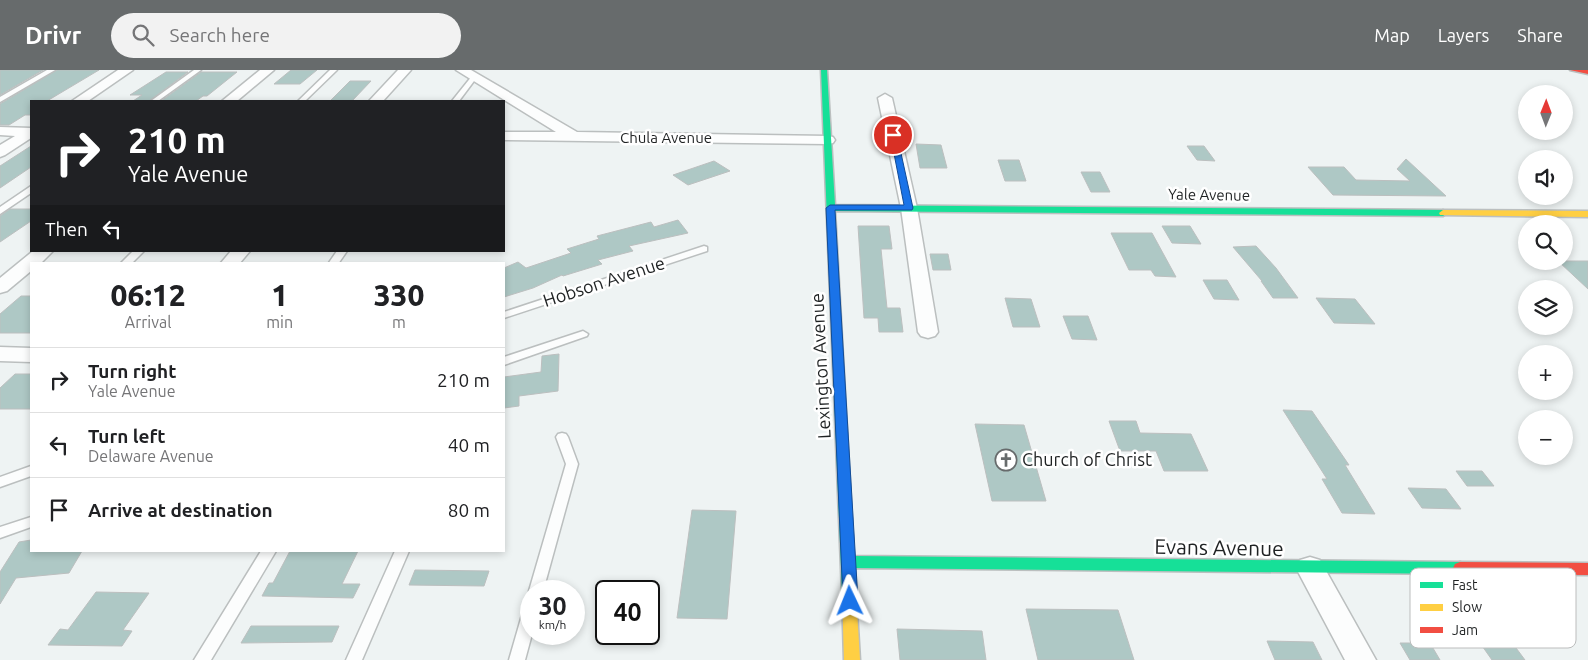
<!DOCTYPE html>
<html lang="en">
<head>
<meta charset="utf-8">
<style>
  body { margin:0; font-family:Ubuntu,sans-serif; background:#f2f2f2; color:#202124; height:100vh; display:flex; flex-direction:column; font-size:19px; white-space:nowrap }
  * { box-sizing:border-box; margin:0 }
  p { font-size:16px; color:#757577 }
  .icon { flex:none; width:28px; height:28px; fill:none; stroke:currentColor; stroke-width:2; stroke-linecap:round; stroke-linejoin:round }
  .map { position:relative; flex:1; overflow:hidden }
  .side { position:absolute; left:30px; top:192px; width:475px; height:290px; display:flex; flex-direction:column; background:#fff; border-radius:0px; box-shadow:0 2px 8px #0003 }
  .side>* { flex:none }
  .guide { position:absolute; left:30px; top:30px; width:475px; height:152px; border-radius:0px; box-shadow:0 2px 8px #0003; background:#202124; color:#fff; overflow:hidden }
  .needle { width:32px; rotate:1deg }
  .buttons { position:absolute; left:1518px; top:15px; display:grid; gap:10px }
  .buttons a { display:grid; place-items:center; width:55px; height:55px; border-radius:50%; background:#fff; box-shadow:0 2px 8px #0003; font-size:25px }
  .speed { position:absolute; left:520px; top:510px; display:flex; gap:10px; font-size:25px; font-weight:700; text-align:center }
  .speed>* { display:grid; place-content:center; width:65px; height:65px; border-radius:50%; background:#fff; box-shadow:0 2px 8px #0003; line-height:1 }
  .speed small { font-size:12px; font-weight:400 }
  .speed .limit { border:2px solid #111; border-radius:8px; background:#fff; color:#111 }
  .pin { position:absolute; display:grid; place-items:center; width:42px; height:42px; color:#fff; margin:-21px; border:2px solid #fff; border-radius:50%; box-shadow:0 1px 5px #0007 }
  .me { position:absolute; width:55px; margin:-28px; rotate:358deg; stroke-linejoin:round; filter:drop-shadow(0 0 4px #0008) }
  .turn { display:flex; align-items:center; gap:18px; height:105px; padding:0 15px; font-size:22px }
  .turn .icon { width:65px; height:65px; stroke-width:2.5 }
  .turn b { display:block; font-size:35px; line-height:42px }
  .then { display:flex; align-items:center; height:48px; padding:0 15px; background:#0003; gap:10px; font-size:19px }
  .eta { display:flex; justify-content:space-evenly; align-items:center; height:85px; text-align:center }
  .eta b { font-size:30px; font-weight:800; line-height:35px }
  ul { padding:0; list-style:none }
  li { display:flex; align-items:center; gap:15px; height:65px; padding:0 15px; border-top:1px solid #e0e0e0 }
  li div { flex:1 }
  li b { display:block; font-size:19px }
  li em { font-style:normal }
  header { display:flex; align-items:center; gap:30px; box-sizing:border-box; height:70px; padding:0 25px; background:#676b6c; color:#fff }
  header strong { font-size:24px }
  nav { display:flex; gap:28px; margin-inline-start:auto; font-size:18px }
  .search { width:350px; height:45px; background:#f2f2f2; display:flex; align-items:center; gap:12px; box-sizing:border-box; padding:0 18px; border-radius:28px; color:#757577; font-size:19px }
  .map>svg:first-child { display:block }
  .building { fill:#aec8c5; stroke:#bcbfbf }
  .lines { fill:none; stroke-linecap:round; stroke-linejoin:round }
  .lane-casing { stroke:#bbbfbf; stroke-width:3 }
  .street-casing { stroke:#bbbfbf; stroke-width:3 }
  .fast-casing { stroke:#bbbfbf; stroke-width:3 }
  .slow-casing { stroke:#bbbfbf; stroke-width:3 }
  .jam-casing { stroke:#bbbfbf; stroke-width:3 }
  .lane { fill:#fcfdfd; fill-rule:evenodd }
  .street { fill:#fcfdfd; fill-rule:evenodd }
  .fast { fill:#16e098; fill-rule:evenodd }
  .slow { fill:#ffcf43; fill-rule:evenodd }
  .jam { fill:#f24e42; fill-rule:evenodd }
  .route { fill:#1a73e8; stroke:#114b97 }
  .labels { text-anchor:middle; stroke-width:5; stroke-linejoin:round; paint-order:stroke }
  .far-street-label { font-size:15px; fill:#1f2223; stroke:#fff }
  .street-label { font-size:18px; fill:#1f2223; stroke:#fff }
  .poi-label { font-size:18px; fill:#1f2223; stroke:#fff; text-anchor:start }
  .near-street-label { font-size:21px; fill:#1f2223; stroke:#fff }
  .key { fill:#fff; stroke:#bcbdbd; stroke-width:1 }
  .key-label { font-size:14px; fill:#1f2223 }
</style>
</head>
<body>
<header>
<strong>Drivr</strong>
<div class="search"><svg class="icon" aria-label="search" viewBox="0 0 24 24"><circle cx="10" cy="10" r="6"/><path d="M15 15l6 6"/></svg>Search here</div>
<nav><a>Map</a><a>Layers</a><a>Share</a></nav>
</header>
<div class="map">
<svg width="1588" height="590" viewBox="0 0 1588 590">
  <rect width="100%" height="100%" fill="#eef3f3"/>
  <path class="building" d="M0,0H43L0,25Z
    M57,0H99L47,31H31V45H25L9,55H0V34Z
    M291,0H317L300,14H274Z
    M166,2H188L149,31H133L142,25H130Z
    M201,2H237L207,26H203L196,31H161Z
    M350,11H371L352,31H330Z
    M916,74L941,75L947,98H920Z
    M31,76V97L0,118V96Z
    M1187,76H1204L1215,91L1197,90Z
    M1406,89L1446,126L1333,125L1308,97H1344L1356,110L1410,111L1397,99Z
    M998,90H1019L1026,111H1005Z
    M714,91L730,101L688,115L673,105Z
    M1081,102H1100L1110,122H1091Z
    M10,139H31V151L0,172V146Z
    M678,150L688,163L629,176L633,181L598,190L602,194L563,206L562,205L533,218L504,227V198L518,192L526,198L571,183L567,179L599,169L597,166L651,152L654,157Z
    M858,156H889L892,179H881L887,238H900L903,262H879L878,248H864Z
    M1162,156H1190L1201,174L1172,173Z
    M1111,163H1152L1176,207L1155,206L1151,200H1129Z
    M1256,176L1276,198L1298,228H1273L1261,211H1262L1233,177Z
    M930,184H948L951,200H933Z
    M1558,191H1588V219Z
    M1203,210H1227L1239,230L1214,229Z
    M21,226H31V263H0V244Z
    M1005,228L1031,229L1040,257H1013Z
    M1316,228L1355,229L1375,254L1334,253Z
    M1063,246H1088L1097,270L1072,269Z
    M559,284L558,321L519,326V336L504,338V307L541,302L542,286Z
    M15,304H31V339H0V318Z
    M1283,340L1312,341L1349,395H1345L1375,444L1342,443L1322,409H1327Z
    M1109,351H1136L1140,363L1191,364L1208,401H1164L1156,381H1120Z
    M975,354L1024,355L1046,431H992Z
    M1456,401H1482L1494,416H1467Z
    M1408,418L1446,419L1461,439L1422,438Z
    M692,440L736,441L727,549L677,548Z
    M31,470V481H82L69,503L16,508L0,534V502L19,472Z
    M290,481H358L342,514H360L353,528L262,526L269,513H273Z
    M415,500L489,501L484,516L409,515Z
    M96,522L149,523L123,560L132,561L122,576L48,575L60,559L68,560Z
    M1026,539L1118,540L1134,590H1038Z
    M251,556H339L332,572L241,573Z
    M897,559L982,561L986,590H900Z
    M1473,563H1505L1525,590H1492Z
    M1267,571L1313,572L1322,590H1275Z
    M1400,573H1430L1440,590H1410Z"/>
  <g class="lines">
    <g class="lane-casing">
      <path id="lane" d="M47,0H55L0,32V27Z
        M194,0H201L158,31H151Z
        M330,0H337L305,31H298Z
        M472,6L477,7L459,31H452Z
        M31,116V123L0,144V137Z
        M704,176L707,177V181L504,248V242Z
        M133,181H144L131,194H120Z
        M337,181H347L338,194H328Z
        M583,261L588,264L587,266L504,295V287Z
        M562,363L566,364L568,367L578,394L543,521H531V526L529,521L566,394L556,367L558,364Z
        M31,396V406L0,417V407Z
        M31,447V457L0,468V457Z
        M261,481H276L211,590H194Z
        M395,481H409L362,590H346Z
        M531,532L532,564L525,590H509L524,538L526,533Z"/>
    </g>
    <g class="street-casing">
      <path id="street" d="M118,0H133L88,31H72Z
        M260,0H274L237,31H222Z
        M398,0H411L383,31H369Z
        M456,0H471L577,62L828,66L833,67L835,70L833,73L828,74L504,70V62H556Z
        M885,24L892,28L917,138L938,262L935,266L928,268L921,266L918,262L901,138L878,28Z
        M0,57L31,58V68L5,85L0,87V75L15,66L0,65Z
        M33,181H53L40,194H31V201L7,221L0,223V208Z
        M231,181H250L239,194H220Z
        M0,277L31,278V292L0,291Z
        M1310,487L1320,490L1376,590H1345L1296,498L1300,490Z"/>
    </g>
    <g class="fast-casing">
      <path id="fast" d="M821,0H827L835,135L1443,140L1447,143L1443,146L835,141L854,486L1460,492L1465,494L1467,498L1465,502L1460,504L855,498L856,523L854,527L849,529L844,527L842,523Z"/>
    </g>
    <g class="slow-casing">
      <path id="slow" d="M1443,140L1588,141V147L1440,145L1439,143Z
        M849,517L854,519L856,523L860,590H844L842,523L844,519Z"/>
    </g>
    <g class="jam-casing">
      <path id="jam" d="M1570,0H1588V4Z
        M1460,492L1588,493V505L1460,504L1455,502L1453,498L1455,494Z"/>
    </g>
    <use href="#lane" class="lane"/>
    <use href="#street" class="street"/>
    <use href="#fast" class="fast"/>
    <use href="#slow" class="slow"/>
    <use href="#jam" class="jam"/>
  </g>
  <path class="route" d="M890,63L897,65L913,138L912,140H835L858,531L855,536L850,538L845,536L843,531L826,138L830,135H904Z"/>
  <defs>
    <g id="church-ring" transform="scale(1.125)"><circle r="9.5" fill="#fff" stroke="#676b6c" stroke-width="1.5"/><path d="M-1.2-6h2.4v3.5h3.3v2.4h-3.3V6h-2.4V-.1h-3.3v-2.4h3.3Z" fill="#676b6c"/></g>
  </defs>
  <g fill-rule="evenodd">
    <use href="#church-ring" x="1006" y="390"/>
  </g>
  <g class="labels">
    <g class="far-street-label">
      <text x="666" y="73">Chula Avenue</text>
      <text transform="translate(1209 125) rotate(1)" y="5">Yale Avenue</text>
    </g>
    <g class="street-label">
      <text transform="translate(604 212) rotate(-18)" y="6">Hobson Avenue</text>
      <text transform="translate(821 296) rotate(-93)" y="6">Lexington Avenue</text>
    </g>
    <g class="poi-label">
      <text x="1022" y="396">Church of Christ</text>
    </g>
    <g class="near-street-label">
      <text transform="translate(1219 478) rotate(1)" y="7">Evans Avenue</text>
    </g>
  </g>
  <rect x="1410" y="498" width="166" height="80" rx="8" class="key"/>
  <rect x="1420" y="512" width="23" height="6" fill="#16e098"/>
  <rect x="1420" y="534" width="23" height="7" fill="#ffcf43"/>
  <rect x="1420" y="557" width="23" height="6" fill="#f24e42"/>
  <g class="key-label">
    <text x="1452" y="520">Fast</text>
    <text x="1452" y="542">Slow</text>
    <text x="1452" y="565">Jam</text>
  </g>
</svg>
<div class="buttons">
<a><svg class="needle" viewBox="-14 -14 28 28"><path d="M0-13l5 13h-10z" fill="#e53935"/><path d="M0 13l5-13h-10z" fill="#757577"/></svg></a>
<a><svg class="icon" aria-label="sound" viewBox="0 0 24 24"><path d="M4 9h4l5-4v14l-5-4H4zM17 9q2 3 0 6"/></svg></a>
<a><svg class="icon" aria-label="search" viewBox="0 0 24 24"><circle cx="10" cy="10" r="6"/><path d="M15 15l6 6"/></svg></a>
<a><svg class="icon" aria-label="layers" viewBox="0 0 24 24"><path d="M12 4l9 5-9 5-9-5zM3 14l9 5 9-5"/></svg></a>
<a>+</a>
<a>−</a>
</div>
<div class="speed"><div>30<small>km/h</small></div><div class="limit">40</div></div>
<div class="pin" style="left:893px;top:65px;background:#d93025"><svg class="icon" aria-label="arrive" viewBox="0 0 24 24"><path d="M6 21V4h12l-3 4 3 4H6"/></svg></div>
<svg class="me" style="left:850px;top:531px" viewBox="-20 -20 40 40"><path d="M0-17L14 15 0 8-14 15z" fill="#1a73e8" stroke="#fff" stroke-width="4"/></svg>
<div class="guide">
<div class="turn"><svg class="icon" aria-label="right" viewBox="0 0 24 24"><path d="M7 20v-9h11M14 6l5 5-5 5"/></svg><div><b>210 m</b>Yale Avenue</div></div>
<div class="then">Then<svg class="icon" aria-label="left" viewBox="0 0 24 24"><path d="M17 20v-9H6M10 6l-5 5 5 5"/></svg></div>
</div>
<section class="side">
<div class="eta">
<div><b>06:12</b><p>Arrival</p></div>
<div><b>1</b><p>min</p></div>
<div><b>330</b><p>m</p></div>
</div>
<ul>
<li><svg class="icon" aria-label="right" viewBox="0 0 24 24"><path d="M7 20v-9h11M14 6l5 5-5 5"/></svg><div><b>Turn right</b><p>Yale Avenue</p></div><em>210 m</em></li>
<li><svg class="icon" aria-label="left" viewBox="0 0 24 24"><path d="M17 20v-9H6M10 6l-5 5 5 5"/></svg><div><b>Turn left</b><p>Delaware Avenue</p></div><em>40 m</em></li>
<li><svg class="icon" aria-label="arrive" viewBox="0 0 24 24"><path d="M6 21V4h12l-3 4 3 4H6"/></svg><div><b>Arrive at destination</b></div><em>80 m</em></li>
</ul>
</section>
</div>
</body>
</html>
